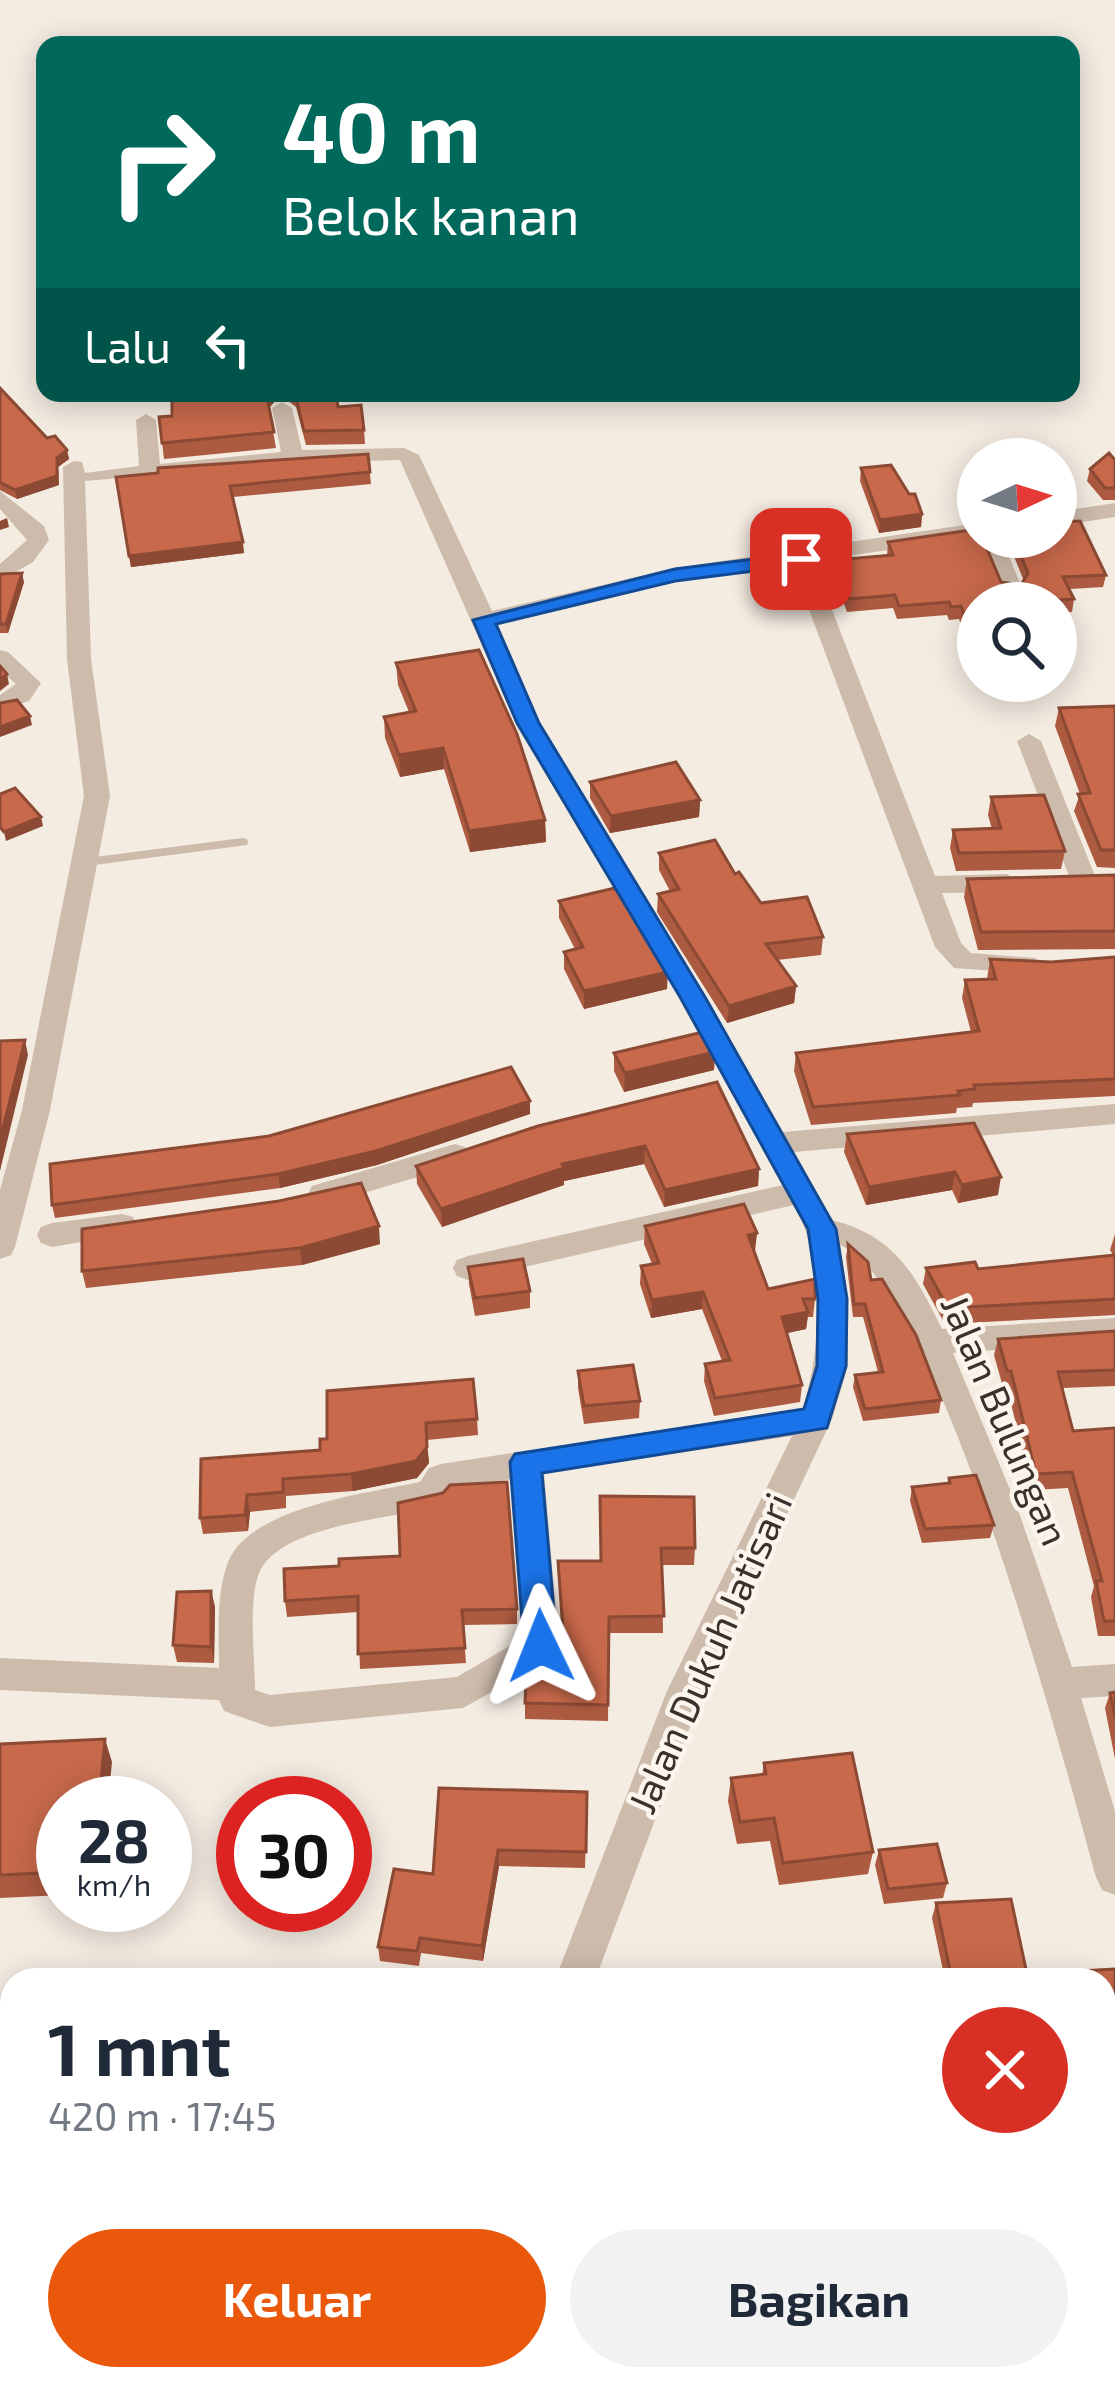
<!DOCTYPE html>
<html lang="id">
<head>
<meta charset="utf-8">
<style>
  body { margin:0; font-family:"Exo 2",sans-serif; background:#f2f2f3; color:#1f2937; height:100vh; display:flex; flex-direction:column; font-size:45px; white-space:nowrap }
  * { box-sizing:border-box; margin:0 }
  p { font-size:39px; color:#747a83 }
  .icon { flex:none; width:66px; height:66px; fill:none; stroke:currentColor; stroke-width:2; stroke-linecap:round; stroke-linejoin:round }
  .map { position:relative; flex:1; overflow:hidden }
  .side { position:absolute; left:0px; top:1968px; width:1116px; height:423px; display:flex; flex-direction:column; background:#fff; border-radius:36px 36px 0 0; box-shadow:0 6px 30px #0003 }
  .side>* { flex:none }
  .guide { position:absolute; left:36px; top:36px; width:1044px; height:366px; border-radius:24px; box-shadow:0 6px 30px #0003; background:#00695c; color:#fff; overflow:hidden }
  .needle { width:78px; rotate:86deg }
  .buttons { position:absolute; left:957px; top:438px; display:grid; gap:24px }
  .buttons a { display:grid; place-items:center; width:120px; height:120px; border-radius:50%; background:#fff; box-shadow:0 6px 30px #0003; font-size:60px }
  .speed { position:absolute; left:36px; top:1776px; display:flex; gap:24px; font-size:60px; font-weight:700; text-align:center }
  .speed>* { display:grid; place-content:center; width:156px; height:156px; border-radius:50%; background:#fff; box-shadow:0 6px 30px #0003; line-height:1 }
  .speed small { font-size:30px; font-weight:400 }
  .speed .limit { border:18px solid #d22; background:#fff; color:#111 }
  .pin { position:absolute; display:grid; place-items:center; width:102px; height:102px; color:#fff; margin:-51px; border-radius:24px; box-shadow:0 6px 18px #0006 }
  .me { position:absolute; width:132px; margin:-66px; rotate:358deg; stroke-linejoin:round; filter:drop-shadow(0 0 9px #0008) }
  .turn { display:flex; align-items:center; gap:42px; height:252px; padding:0 48px; font-size:54px }
  .turn .icon { width:156px; height:156px; stroke-width:2.5 }
  .turn b { display:block; font-size:84px; line-height:102px }
  .then { display:flex; align-items:center; height:114px; padding:0 48px; background:#0003; gap:24px; font-size:45px }
  .round { display:grid; place-items:center; flex:none; width:126px; height:126px; border-radius:63px; background:#f2f2f3 }
  .overview { display:flex; align-items:center; justify-content:space-between; height:204px; padding:0 48px }
  h1 { font-size:72px; font-weight:700; line-height:90px }
  .primary-button { display:flex; gap:24px; margin-top:auto; padding:24px 48px }
  .primary-button a { flex:1; height:138px; border-radius:72px; background:#ea580c; color:#fff; font-size:48px; font-weight:700; line-height:138px; text-align:center }
  .primary-button a+a { background:#f2f2f3; color:#1f2937 }
  .map>svg:first-child { display:block }
  .lines { fill:none; stroke-linecap:round; stroke-linejoin:round }
  .lane { fill:#cdbbac; fill-rule:evenodd }
  .street { fill:#cdbbac; fill-rule:evenodd }
  .wall { fill:#ac5a40 }
  .shaded-wall { fill:#8c4a34 }
  .building { fill:#c8694b; stroke:#8c4a34; stroke-width:3 }
  .route { fill:#1a73e8; stroke:#114b97; stroke-width:3 }
  .labels { text-anchor:middle; stroke-width:9; stroke-linejoin:round; paint-order:stroke }
  .street-label { font-size:39px; fill:#3b302b; stroke:#fbf5ee }
</style>
</head>
<body>
<div class="map">
<svg width="1115" height="2389" viewBox="0 0 1115 2389">
  <rect width="100%" height="100%" fill="#f4ebe1"/>
  <g class="lines">
    <path class="lane" d="M242,838L247,839L248,842L247,845L87,866L80,862L87,858Z"/>
    <path class="street" d="M282,402L292,408L302,450L404,448L419,455L492,611L675,568L978,523V537L813,561L935,876L1007,874L1020,883L1007,892L942,893L961,943L971,953L1035,958L1039,964L1025,973L954,968L935,947L792,564L675,582L497,624L540,723L783,1132L1115,1104V1124L794,1152L832,1220C895,1236 915,1274 942,1329L1115,1318V1342L953,1353L1016,1504L1072,1667L1115,1664V1696L1081,1698L1115,1811V1895L1102,1890L1096,1877C1064,1761 940,1288 840,1245L848,1299V1366L832,1419L703,1692L595,1980H555L667,1691L792,1436L544,1473L559,1646L554,1657L463,1708L270,1727L224,1711L219,1700L0,1690V1658L219,1668C219,1634 216,1597 227,1565C246,1507 369,1493 420,1482L429,1468L441,1464L803,1408C822,1345 826,1263 794,1205L468,1280L457,1276L453,1268L457,1260L468,1256L783,1185L679,997L516,723L400,460L293,463L85,481L91,659L110,796L50,1110L15,1247L11,1255L0,1259V1190L22,1110L84,796L67,659L63,467L74,461L82,462L85,473L139,466L136,420L146,414L156,420L160,464L281,452L272,408ZM511,1479L523,1638L457,1677L270,1695L255,1690C255,1659 247,1594 261,1569C288,1522 396,1520 443,1504L452,1490Z
      M0,491L44,526L49,540L33,562L0,581V564L27,540L0,509Z
      M1115,503V517L1056,526V512Z
      M979,537H1001L1022,588L1019,593H1003Z
      M0,650L8,652L41,683L29,701L0,710V695L16,684L0,670Z
      M1029,734L1041,741L1097,881L1093,887L1084,890L1071,881L1017,741Z
      M455,1144L465,1147L470,1155L465,1163L323,1205L312,1202L308,1194L312,1186Z
      M122,1214L133,1217L137,1225L133,1233L52,1247L41,1243L37,1235L41,1227L52,1223Z
      M1115,2072V2112L1104,2113V2073Z
      M0,2124H12V2166H0Z
      M387,2379H432L428,2389H383Z
      M665,2379H709L712,2389H668Z"/>
  </g>
  <path class="wall" d="M0,388L47,438L67,450L69,459L58,467L59,485L17,499L0,490Z
    M223,393H275L276,400L269,408L276,448L164,459L159,417L172,416L224,397Z
    M286,393H336L338,407L364,430L365,444L306,445L296,407L287,400Z
    M368,454L371,484L233,497L244,553L131,567L116,477Z
    M1115,460V500H1103L1087,481L1090,469Z
    M861,468L922,514L921,527L879,533L860,481Z
    M1006,537H1056L1106,575L1103,587L1070,589L1074,599L1072,612L1056,613V603H978V643L968,644L959,619L949,620L947,615L897,619L893,608L847,612L832,572L834,560L887,556L888,542L1001,582L1021,585L1024,581Z
    M0,574L24,582L8,633H0Z
    M396,663L545,820L546,842L470,852L444,769L400,777L385,738L384,717L409,712L398,685Z
    M1115,706V868L1097,867L1074,811L1080,794L1055,726L1059,708Z
    M590,782L700,800L699,817L610,833L590,798Z
    M991,797L1065,851L1061,869L956,871L950,848L953,830L992,829L988,815Z
    M659,853L735,874L761,903L823,937L821,955L777,960L796,986L794,1003L727,1023L657,912L658,894L670,891L659,870Z
    M1115,875V949L978,950L964,897L967,879Z
    M559,901L667,989L584,1009L564,969V952L575,949L559,918Z
    M1115,957V1096L973,1103L972,1107L957,1108L956,1113L811,1125L794,1071L796,1053L971,1032L962,998L965,980L987,979L990,959L1051,962Z
    M715,1052L714,1070L624,1092L614,1071V1053Z
    M530,1114L377,1165L280,1188L55,1218L52,1205Z
    M974,1123L998,1195L958,1203L952,1190L866,1205L844,1152L847,1134Z
    M538,1126L759,1169L758,1186L664,1207L644,1164L564,1181V1185L442,1227L417,1184L416,1166Z
    M645,1226L757,1233L754,1252L768,1289L815,1299L813,1317H808L806,1329L786,1333L802,1385L800,1402L714,1416L704,1381L705,1364L722,1361L702,1309L651,1318L640,1284L641,1266L652,1264L644,1244Z
    M82,1229L380,1244L302,1265L86,1288L82,1271Z
    M1115,1234V1315L945,1324L923,1284L926,1268L978,1269L1113,1255L1110,1250Z
    M848,1244L941,1400L939,1413L863,1421L853,1387L855,1375L878,1372L863,1317H853L846,1257Z
    M468,1267L530,1291V1308L475,1316L469,1284Z
    M1115,1331V1386L1062,1388L1073,1431L1115,1428V1636H1098L1091,1597L1094,1586L1068,1488L1032,1490L1007,1387H1003L994,1355L998,1339Z
    M578,1371L640,1401L639,1418L584,1424L578,1388Z
    M327,1391L477,1419L478,1435L427,1440L429,1463L417,1478L353,1491L286,1496V1508L250,1512L248,1531L203,1534L200,1518L320,1450L327,1439Z
    M949,1478L994,1525L990,1538L922,1543L910,1501L912,1487L947,1483Z
    M600,1496L695,1548L694,1565H662L663,1633H609L608,1721L525,1719V1703L562,1634L558,1561H600Z
    M284,1569L517,1609V1624L463,1625L466,1663L360,1669L358,1612L287,1617L285,1601Z
    M211,1591L215,1607L214,1663L177,1662L173,1645Z
    M1115,1692V1759L1105,1708L1110,1693Z
    M0,1744L112,1762L63,1803V1895L0,1898Z
    M764,1763L873,1852L868,1874L779,1885L770,1841L737,1844L728,1801L731,1778L762,1775Z
    M587,1792L585,1868L499,1866L483,1961L421,1953L419,1966L380,1961L378,1947L433,1874Z
    M879,1850L947,1883L943,1898L884,1904L875,1865Z
    M936,1903L1027,1974L1115,1969V2041L1104,2042V1980H945L932,1918Z
    M1104,2090L1107,2105H1115V2227L1104,2228Z
    M724,2379H1104L1115,2389H1084L1083,2386L1056,2389H723Z"/>
  <path class="shaded-wall" d="M266,393H275L276,400L268,409Z
    M67,450L69,459L58,467L59,485L17,499L15,490Z
    M922,514L921,527L879,533L880,520Z
    M7,518L9,527L0,530V521Z
    M243,542L244,553L131,567L129,556Z
    M22,573L24,582L8,633L6,624Z
    M7,674L9,684L0,691V680Z
    M30,716L32,725L0,737V727Z
    M443,748L444,769L400,777L399,755Z
    M700,800L699,817L610,833L611,816Z
    M41,817L43,826L6,841L4,832Z
    M545,820L546,842L470,852L469,831Z
    M668,972L667,989L584,1009V991Z
    M796,986L794,1003L727,1023L729,1006Z
    M25,1040L28,1055L0,1171V1140Z
    M715,1052L714,1070L624,1092L625,1073Z
    M530,1101V1114L377,1165L280,1188L278,1174Z
    M645,1146L644,1164L564,1181V1185L442,1227L441,1209L562,1164Z
    M759,1169L758,1186L664,1207L665,1190Z
    M955,1172L952,1190L866,1205L869,1187Z
    M1001,1177L998,1195L958,1203L962,1185Z
    M379,1226L380,1244L302,1265L300,1248Z
    M757,1233L755,1251L747,1253L748,1235Z
    M703,1292L702,1309L651,1318L652,1300Z
    M808,1312L806,1329L779,1335L782,1317Z
    M427,1447L429,1463L417,1478L353,1491L351,1474Z
    M247,1495L250,1512L248,1531L245,1515Z
    M211,1591L215,1607L214,1663L211,1647Z
    M105,1739L112,1762L108,1803H99Z
    M498,1850L499,1866L483,1961L482,1946Z"/>
  <path class="building" d="M0,388L47,438L55,436L67,450L57,458V476L15,490L0,482Z
    M223,393H266L274,432L162,443L159,417L172,416V401L224,397Z
    M295,393H336L338,407L361,405L364,430L304,431Z
    M1109,453L1115,460V488H1105L1090,469Z
    M368,454L370,472L230,486L243,542L129,556L116,477L158,473V468Z
    M891,465L909,494H915L922,514L880,520L861,468Z
    M1080,521L1106,575L1063,577L1074,599L1041,601L1043,603H978V630L970,631L961,606L951,607L949,602L899,606L895,595L849,599L834,560L893,555L888,542L978,529V537H982L1001,582L1021,585L1028,573L1013,537H1056V522Z
    M22,573L6,624H0V574Z
    M479,650L517,734L545,820L469,831L443,748L399,755L384,717L416,711L396,663Z
    M0,666L7,674L0,680Z
    M17,700L30,716L0,727V703Z
    M1115,706V850H1101L1078,794L1090,793L1059,708Z
    M676,762L700,800L611,816L590,782Z
    M15,788L41,817L4,832L0,827V794Z
    M1044,795L1065,851L959,853L953,830L1001,828L991,797Z
    M715,840L735,874L739,872L761,903L807,897L823,937L766,944L796,986L729,1006L658,894L679,889L659,853Z
    M1115,875V931L981,932L967,879Z
    M615,888L668,972L584,991L564,952L583,947L559,901Z
    M1115,957V1079L974,1085L975,1089L958,1091L960,1095L813,1107L796,1053L979,1031L965,980L996,979L990,959L1051,962Z
    M703,1032L715,1052L625,1073L614,1053Z
    M25,1040L0,1140V1041Z
    M511,1067L530,1101L376,1151L278,1174L52,1205L50,1164L269,1136Z
    M717,1082L759,1169L665,1190L645,1146L562,1164L564,1168L441,1209L416,1166L538,1126Z
    M974,1123L1001,1177L962,1185L955,1172L869,1187L847,1134Z
    M361,1183L379,1226L300,1248L82,1271V1229L279,1201Z
    M744,1204L757,1233L748,1235L768,1289L815,1279V1299H803L808,1312L782,1317L802,1385L715,1398L705,1364L730,1360L703,1292L652,1300L641,1266L659,1263L645,1226Z
    M848,1244L868,1262L871,1280L882,1279L916,1335L941,1400L865,1409L855,1375L883,1372L865,1304H854Z
    M1115,1255V1299L948,1308L926,1268L975,1262L978,1269Z
    M523,1259L530,1291L475,1298L468,1267Z
    M1115,1331V1370L1058,1372L1073,1431L1115,1428V1621H1104L1096,1581H1102L1072,1472L1036,1474L1011,1371H1007L998,1339Z
    M633,1365L640,1401L584,1406L578,1371Z
    M473,1379L477,1419L426,1423L427,1447L416,1461L351,1474L283,1479V1492L247,1495L245,1515L200,1518L201,1459L320,1450V1439H327V1391Z
    M976,1475L994,1525L925,1529L912,1487L950,1483L949,1478Z
    M507,1482L517,1609L462,1610L465,1648L358,1654V1596L285,1601L284,1569L339,1566V1559L400,1556L398,1503L443,1493L450,1485Z
    M600,1496L694,1497L695,1548H661L664,1616L609,1617L608,1705L525,1703L527,1661L556,1645L563,1631L558,1561H601Z
    M211,1591V1647L173,1645L177,1592Z
    M1115,1692V1717L1110,1693Z
    M105,1739L99,1803H63V1872L0,1875V1744Z
    M852,1753L873,1852L783,1863L774,1818L740,1822L731,1778L766,1774L764,1763Z
    M439,1788L587,1792L586,1852L498,1850L482,1946L420,1938L417,1951L378,1947L394,1869L433,1874Z
    M937,1844L947,1883L888,1889L879,1850Z
    M1011,1899L1027,1974L1115,1969V2028H1104V1980H952L936,1903Z
    M796,1975L797,1980H744Z
    M1104,2090L1107,2105H1115V2217L1104,2218Z
    M1104,2313H1115V2389H1092L1089,2379H1104Z
    M517,2379H629L627,2389H512Z
    M725,2379H1069L977,2389H726Z"/>
  <path class="route" d="M801,553L811,559L809,564L675,581L496,624L539,723L705,997L836,1229L847,1299L846,1366L827,1428L542,1473L557,1646L552,1656L541,1660L529,1656L524,1646L510,1462L515,1454L804,1409L817,1366L818,1299L808,1229L680,997L517,723L473,620L675,569Z"/>
  <g class="labels">
    <g class="street-label">
      <text transform="translate(1005 1420) rotate(67)" y="14">Jalan Bulungan</text>
      <text transform="translate(710 1653) rotate(-66)" y="14">Jalan Dukuh Jatisari</text>
    </g>
  </g>
</svg>
<div class="buttons">
<a><svg class="needle" viewBox="-14 -14 28 28"><path d="M0-13l5 13h-10z" fill="#e53935"/><path d="M0 13l5-13h-10z" fill="#747a83"/></svg></a>
<a><svg class="icon" aria-label="search" viewBox="0 0 24 24"><circle cx="10" cy="10" r="6"/><path d="M15 15l6 6"/></svg></a>
</div>
<div class="speed"><div>28<small>km/h</small></div><div class="limit">30</div></div>
<div class="pin" style="left:801px;top:559px;background:#d93025"><svg class="icon" aria-label="arrive" viewBox="0 0 24 24"><path d="M6 21V4h12l-3 4 3 4H6"/></svg></div>
<svg class="me" style="left:541px;top:1646px" viewBox="-20 -20 40 40"><path d="M0-17L14 15 0 8-14 15z" fill="#1a73e8" stroke="#fff" stroke-width="4"/></svg>
<div class="guide">
<div class="turn"><svg class="icon" aria-label="right" viewBox="0 0 24 24"><path d="M7 20v-9h11M14 6l5 5-5 5"/></svg><div><b>40 m</b>Belok kanan</div></div>
<div class="then">Lalu<svg class="icon" aria-label="left" viewBox="0 0 24 24"><path d="M17 20v-9H6M10 6l-5 5 5 5"/></svg></div>
</div>
<section class="side">
<div class="overview"><div><h1>1 mnt</h1><p>420 m · 17:45</p></div><a class="round" style="background:#d93025;color:#fff"><svg class="icon" aria-label="close" viewBox="0 0 24 24"><path d="M6 6l12 12M18 6L6 18"/></svg></a></div>
<div class="primary-button"><a>Keluar</a><a>Bagikan</a></div>
</section>
</div>
</body>
</html>
